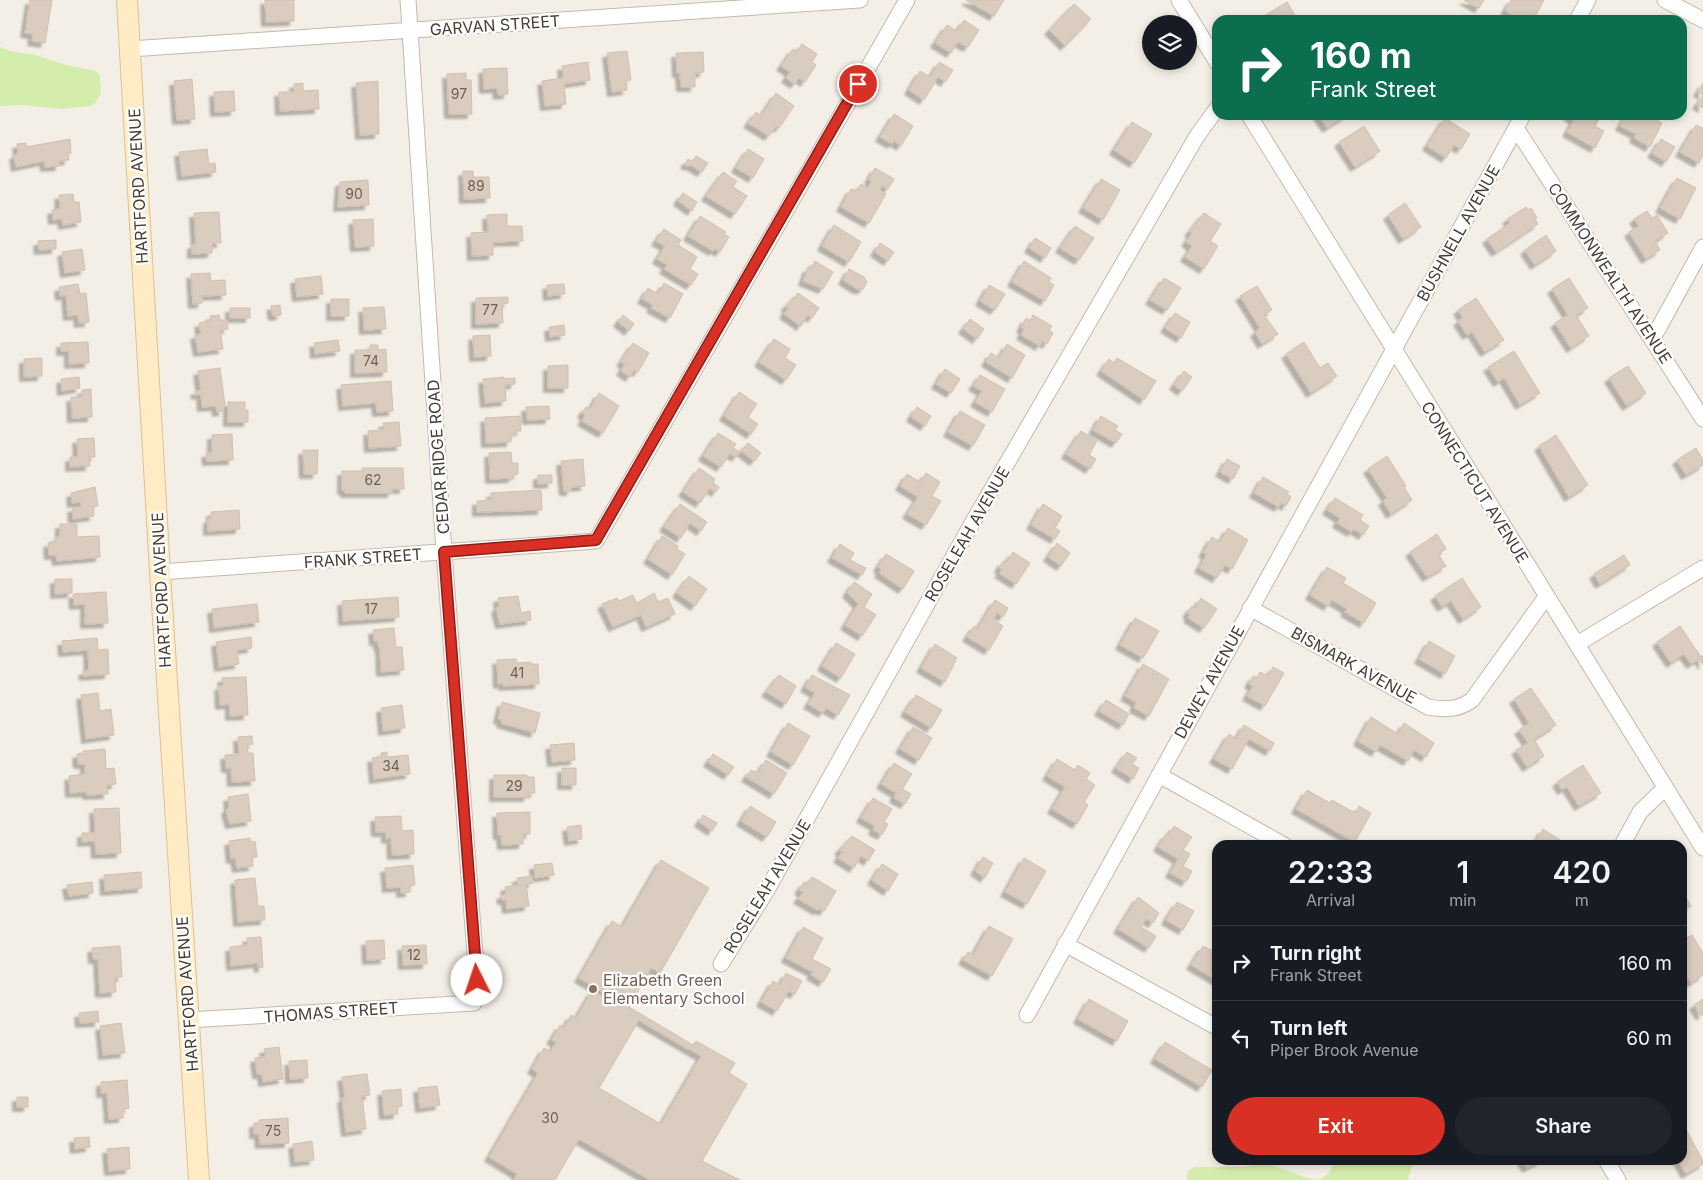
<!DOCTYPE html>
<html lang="en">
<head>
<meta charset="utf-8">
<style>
  body { margin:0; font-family:Inter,sans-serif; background:#20242c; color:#f1f3f6; height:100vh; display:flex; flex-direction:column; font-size:19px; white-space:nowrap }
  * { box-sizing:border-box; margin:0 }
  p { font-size:16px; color:#9ea1a6 }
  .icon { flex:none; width:28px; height:28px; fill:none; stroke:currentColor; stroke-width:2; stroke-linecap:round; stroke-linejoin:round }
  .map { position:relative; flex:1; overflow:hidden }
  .side { position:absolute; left:1212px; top:840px; width:475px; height:325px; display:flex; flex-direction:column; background:#171b24; border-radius:15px; box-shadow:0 2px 8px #0003 }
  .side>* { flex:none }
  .hud { position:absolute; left:1212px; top:15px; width:475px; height:105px; border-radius:15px; box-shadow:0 2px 8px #0003; background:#0b6e4f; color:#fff; overflow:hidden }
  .buttons { position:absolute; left:1142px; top:15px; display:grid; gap:10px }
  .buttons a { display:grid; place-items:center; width:55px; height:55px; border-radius:50%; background:#171b24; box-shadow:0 2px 8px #0003; font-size:25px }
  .pin { position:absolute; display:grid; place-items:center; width:42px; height:42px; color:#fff; margin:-21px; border:2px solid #fff; border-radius:50%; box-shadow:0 1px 5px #0007 }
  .me { position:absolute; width:55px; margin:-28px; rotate:356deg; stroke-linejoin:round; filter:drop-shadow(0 0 4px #0008) }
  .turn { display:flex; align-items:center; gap:18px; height:105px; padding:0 15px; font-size:22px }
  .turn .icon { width:65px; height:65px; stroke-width:2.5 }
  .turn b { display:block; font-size:35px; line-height:42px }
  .eta { display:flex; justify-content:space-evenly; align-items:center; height:85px; text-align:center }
  .eta b { font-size:30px; font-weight:600; line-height:35px }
  .primary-button { display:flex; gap:10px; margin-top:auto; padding:10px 15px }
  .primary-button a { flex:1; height:58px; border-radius:30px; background:#d93025; color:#fff; font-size:20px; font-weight:600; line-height:58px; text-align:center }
  .primary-button a+a { background:#20242c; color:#f1f3f6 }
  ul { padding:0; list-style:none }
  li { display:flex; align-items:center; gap:15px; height:75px; padding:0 15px; border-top:1px solid #363941 }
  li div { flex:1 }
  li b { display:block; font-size:19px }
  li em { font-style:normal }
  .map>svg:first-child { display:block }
  .green { fill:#d4ecac }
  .building { fill:#daccbe; stroke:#d2c0ad; fill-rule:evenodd; filter:url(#shadow) }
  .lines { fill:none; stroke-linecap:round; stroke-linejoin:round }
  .minor-casing { stroke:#c3b9ab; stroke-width:17 }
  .secondary-casing { stroke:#dbc294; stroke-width:22 }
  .minor { stroke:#fff; stroke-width:15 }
  .secondary { stroke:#ffecc5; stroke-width:20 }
  .route-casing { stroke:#8d1f18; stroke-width:12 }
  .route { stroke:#d93025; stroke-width:9 }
  .education-dot { fill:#8d6e63; stroke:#fff; stroke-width:2 }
  .labels { text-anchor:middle; stroke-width:4.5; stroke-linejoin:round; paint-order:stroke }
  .number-label { font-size:14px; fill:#6c6257 }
  .street-label { font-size:16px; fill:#483f35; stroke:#fff }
  .education-label { font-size:16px; fill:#785e54; stroke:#fff; text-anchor:start }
</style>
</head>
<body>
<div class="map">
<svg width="1703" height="1180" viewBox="0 0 1703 1180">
  <defs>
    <filter id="shadow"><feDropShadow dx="-4.5" dy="4.5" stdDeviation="1" flood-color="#0004"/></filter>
  </defs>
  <rect width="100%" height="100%" fill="#f4efe6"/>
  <path class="green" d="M0,47L10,51L36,55L66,65L96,71L100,76L101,93L95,103L91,106L62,109L21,105L0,106Z
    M1336,1160H1417L1411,1168L1408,1180H1187L1188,1171L1194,1167H1242L1266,1163L1307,1178L1319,1180L1329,1173Z"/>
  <path class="building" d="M30,0H52L45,43L32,41L33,34L25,33Z
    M265,0H294V21L266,22Z
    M966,0H1004L994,16Z
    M1464,0H1484L1479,8Z
    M1511,0H1544L1533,20H1520L1505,11Z
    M1287,2L1298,20H1262L1261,18Z
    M1074,4L1091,19L1065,46L1049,30Z
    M964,20L979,30L968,47L958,42L951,53L935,43L947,25L957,31Z
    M802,44L817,54L812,62L816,65L805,82L799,78L795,84L786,78L790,72L781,66L793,49L797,52Z
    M627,51L631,80L626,81L627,90L612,92L607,53Z
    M703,52L704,72L695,73V87H681L680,73H677L676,53Z
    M588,62L590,80L564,84L566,104L545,106L542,81L563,78L562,66Z
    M939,62L953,70L945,82L938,77L924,100L909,90L920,71L930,77Z
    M507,68L508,94L498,95L497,88L484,89L483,69Z
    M466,73V80H471L472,114H449L447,74Z
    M192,79L195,119L177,120L174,81Z
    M378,81L379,134L360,135L356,83Z
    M303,83V91L318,90L319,109L280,111L279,92H294V84Z
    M1703,83V108L1697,105L1703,95L1698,92Z
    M234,91L235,111L215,112L214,92Z
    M776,93L794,106L779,128L776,126L769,136L748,123L756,112L761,116Z
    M894,114L913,126L901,146L894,141L892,144L880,137Z
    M1318,115H1347L1327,128Z
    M1568,115H1601L1595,126L1604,131L1595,148L1567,132L1574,120Z
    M1626,115H1647L1662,123L1650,147L1634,138L1636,134L1620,126Z
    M1445,118L1470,134L1461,149L1454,145L1446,158L1427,146Z
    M1132,122L1152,134L1134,163L1114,150Z
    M1696,125L1703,128V155L1699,163L1680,152Z
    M1364,126L1380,151L1355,167L1339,142Z
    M70,139L71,153L68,154L69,160L59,161L60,166L45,167L44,161L16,167L14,155L18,154L17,144L26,143V147Z
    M1661,139L1675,147L1666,162L1652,153Z
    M207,149L209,164L215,163L216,172L182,176L179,152Z
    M748,149L764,159L753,178L736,168Z
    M696,156L708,163L702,172L690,165L688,166L685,164L688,159L692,162Z
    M875,168L894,179L888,189L882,186L880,190L886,194L869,223L841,207L851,189L856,191L861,184L868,188L871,182L869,179Z
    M463,171H473V177H489L490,198L464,199Z
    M723,172L737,181L733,187L747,196L735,214L706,196Z
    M1677,178L1696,188L1680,219L1660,208Z
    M1101,179L1120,190L1103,220L1083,208Z
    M368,180L369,205L338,207L340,182Z
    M683,193L697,202L692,211L678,201Z
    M73,194L74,202H79L81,222L63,225L62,219L53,220L52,210L60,209L59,195Z
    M1405,203L1421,227L1403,239L1388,215Z
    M1526,207L1528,210L1531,208L1537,218L1535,219L1538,224L1496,252L1487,239L1510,223L1507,219Z
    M1647,211L1652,218L1657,215L1668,233L1655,241L1660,250L1646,259L1629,232L1639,226L1634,219Z
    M219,212L221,243H212V253L192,254V245L196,244L194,213Z
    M1204,213L1221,224L1210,241L1218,246L1204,269L1185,257L1192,246L1186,242L1192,233L1189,232Z
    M507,214V226H522L523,241L493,242V255L472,256L471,233L488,232L487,215Z
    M700,216L726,232L724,234L729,237L720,252L715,249L713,251L688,236Z
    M373,219L374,246L355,247L353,220Z
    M834,225L861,242L849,262L822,246Z
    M1075,226L1094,238L1079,260L1060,248Z
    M664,229L681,240L678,245L697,257L690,269L698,274L691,285L664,269L667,265L657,259L665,246L656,241Z
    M1546,235L1556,251L1535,265L1525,250Z
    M1035,238L1051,248L1045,258L1029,248Z
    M56,240V249L39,250L38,241Z
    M880,243L894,252L888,261L875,252Z
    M82,249L85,270L65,273L62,252Z
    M815,261L833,272L823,289L803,281L808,267L811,269Z
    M1024,261L1051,278L1049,282L1054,285L1045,301L1012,282Z
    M849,269L864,277L867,282L863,289H857L843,280Z
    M210,273L211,281L225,280L226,295L202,296V303L193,304L191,274Z
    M321,276L323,294L297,297L295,279Z
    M1164,278L1181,288L1167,310L1150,300Z
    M1569,278L1588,308L1576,315L1589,336L1571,348L1555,323L1568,315L1552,289Z
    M664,283L683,294L670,318L651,308L653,305L642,299L648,288L658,294Z
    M78,284L80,294L86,293L89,322L79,323L78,315L68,316L66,295L60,296L59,287Z
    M564,284L565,294L548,296L547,285Z
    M989,285L1005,294L995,310L980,301Z
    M1257,286L1272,310L1264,315L1278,334L1262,344L1255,332L1260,328L1240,296Z
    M798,293L819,308L812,318L808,315L801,326L784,314L788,308L785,307Z
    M508,297V303L502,304L503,323L476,324V298Z
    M1476,298L1504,340L1485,352L1472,332L1467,335L1458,321L1463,318L1458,310Z
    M331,299H349V316H331Z
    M280,305L281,315L273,316L271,306Z
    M384,307L386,329L364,330L363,308Z
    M230,308H250V318H230Z
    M1175,313L1190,322L1181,338L1165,328Z
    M219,315L220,320H227L228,329L220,330L223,349L198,352L195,335L201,334L199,323L211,321L210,316Z
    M623,315L634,324L629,331L618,322Z
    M1033,315L1052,326L1049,330L1053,333L1047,344L1042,341L1040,346L1021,335L1024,329L1021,328L1026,318L1030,321Z
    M970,319L984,329L977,339L963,329Z
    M564,325L565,335L550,337L549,327Z
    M490,335L491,356L474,357L473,336Z
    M774,339L790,349L785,358L796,365L786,380L759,362Z
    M338,340L340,351L315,354L314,343Z
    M88,342L89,363L69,364V351H61V343Z
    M1304,342L1320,368L1328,363L1337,376L1311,393L1286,354Z
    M633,343L649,353L638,372L634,370L630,377L621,371L625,364L621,362Z
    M1007,344L1025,355L1012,378L986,362L991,353L999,358Z
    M370,345H378V350L386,349L387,372L355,373V350H370Z
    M1514,351L1540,393L1520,405L1504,378L1498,382L1488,367Z
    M42,358V376L24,377V359Z
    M1117,358L1156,381L1144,400L1101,371L1109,359L1114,363Z
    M568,365V388H548V366Z
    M1628,366L1646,393L1627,406L1609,378Z
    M220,368L225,405H223V411L217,412L216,406L202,407L201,394L196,395L195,391L201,390L198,371Z
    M945,369L960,379L951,393L936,384Z
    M1184,371L1192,377L1182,391L1174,385Z
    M980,375L1005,389L992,412L975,402L982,391L973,386Z
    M79,377L80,388L62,391L61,379Z
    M504,377V379L515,378V384L505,385L506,401L485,403L483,379Z
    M391,381L393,411L377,412L376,403L343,406L341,385Z
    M91,389L92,417L72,418L71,397H82V390Z
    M739,392L757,404L748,417L758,424L751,434L724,416Z
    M599,393L619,406L603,433L582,421L585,416L582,413L586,407L590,409Z
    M228,402H245V410H248V422H228Z
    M549,406L550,419L527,420L526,407Z
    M917,407L931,416L925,426L911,417Z
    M960,411L985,425L973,446L948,432Z
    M520,416L521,431H515V435H511V442L486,443L485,418Z
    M1101,416L1118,426L1115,430L1122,434L1116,443L1093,430Z
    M399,422L401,446L369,448L368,431L384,430L383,423Z
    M1081,431L1097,441L1089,455L1096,459L1090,469L1066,454Z
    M718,433L736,444L733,448L740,452L736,457L730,453L721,467L703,456Z
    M232,434L233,460L207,461L206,453H212V435Z
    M1556,435L1588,485L1569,497L1539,446Z
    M94,438L95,457H89L90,466L70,467V457H78L77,439Z
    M748,443L761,453L754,461L741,451Z
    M1696,448L1703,460V465L1686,475L1677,460Z
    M303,450H318L317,474H304Z
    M511,452L512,463H518V474L513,475V478L490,479L489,453Z
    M1387,456L1406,486L1404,487L1412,500L1391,514L1383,501L1387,498L1368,469Z
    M583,459L585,486L571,487V491H564L561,461Z
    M1227,459L1240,466L1233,479L1220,472Z
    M362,468H403L404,489H392V493H345V490H342V471H362Z
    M699,468L715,479L713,483L719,487L716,492L710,488L700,503L683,492Z
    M926,473L940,482L932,496L941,501L926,525L907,514L918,497L900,486L907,474L920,482Z
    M538,475H552V483L538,484Z
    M1263,477L1289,492L1287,494L1291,497L1286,506L1281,503L1279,507L1254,493Z
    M95,487L98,506L93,507L94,516L73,519L72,508L81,507V502L72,503L71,493Z
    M541,490L542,510L477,512V501L491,500V493Z
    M1335,498L1363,515L1360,520L1369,526L1363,535L1354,529L1352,532L1337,523L1340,518L1327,510Z
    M680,504L707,522L701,531L690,523L681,538L664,527Z
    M1043,504L1062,516L1055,528L1060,531L1055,539L1031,525Z
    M239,510L240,529L208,531V519H211V512Z
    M60,524H77V537L99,536L100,557L57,561L56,555H49L48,543L56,542V537H60Z
    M1228,528L1248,540L1232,569L1225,565L1217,578L1199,568L1207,554L1203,553L1212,537L1220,542Z
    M1437,534L1446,549L1438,554L1446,566L1427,577L1410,552Z
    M662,536L678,546L677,549L685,554L672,575L648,559Z
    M1057,543L1070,553L1061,566L1048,557Z
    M840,544L854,553L850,560L866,568L862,575L832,558Z
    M1013,552L1030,563L1016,584L999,573L1002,570L999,568L1003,561L1006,563Z
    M886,554L914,571L903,589L879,573L881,570L878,567Z
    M1624,555L1630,565L1600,584L1594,574Z
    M1327,567L1346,578L1343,583L1376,603L1364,623L1345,612L1347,609L1332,600L1328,606L1310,595Z
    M689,576L707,589L695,606L677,593Z
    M1462,578L1481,607L1463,619L1451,601L1442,607L1435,596Z
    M55,579H72V593L55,594Z
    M854,582L872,594L864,607L876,615L862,636L845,625L858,604L847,593Z
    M106,592L108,623L85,624V604L74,605L73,594Z
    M654,593L658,602L668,598L675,614L646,627L641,615L613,627L602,604L617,598L619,601L633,595L637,603Z
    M518,596L521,613L530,611L531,620L500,624L496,608L499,607L498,598Z
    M398,597L399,617L343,621L342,601Z
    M1201,598L1217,609L1204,628L1188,618L1190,615L1187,613L1192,606L1195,608Z
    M995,600L1008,608L1003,617L997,613L993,620L1003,626L989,650L967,637L974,626L978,628Z
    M257,604L259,622L214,628L212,609Z
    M1135,618L1159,631L1143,658L1120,645Z
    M1680,626L1701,657L1703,655V665L1699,659L1691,664L1684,654L1671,663L1657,642Z
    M394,628L396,647H402L404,670L381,672L380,649L377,641H374L373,630Z
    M251,637L252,648L237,650L239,664L219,667L216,642Z
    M97,638L98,650L108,649L109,674L84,676L83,671L89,670L88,650L63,652L62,641Z
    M1429,641L1455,656L1445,674L1419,659Z
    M836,643L855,654L841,678L822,666Z
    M935,644L957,658L945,682L921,668Z
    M516,659L517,663L531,662V664H538L539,684L503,686V683L498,684L497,660Z
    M1143,664L1169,679L1149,716L1134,708L1136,702L1125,696Z
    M1273,667L1284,673L1265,706L1247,696L1253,686L1249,684L1253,676L1257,678L1260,672L1268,676Z
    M779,675L796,686L786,704L766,692Z
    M812,675L850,695L838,715L826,708L823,713L808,704L815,693L805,687Z
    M246,677L248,715L230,716V704L220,705L219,686H223L222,678Z
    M1531,688L1556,725L1534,739L1544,756L1527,767L1516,750L1528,743L1519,730L1529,723L1514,699Z
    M98,693L100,711L111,709L114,735L86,739L81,695Z
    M916,695L942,710L931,728L905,712Z
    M1106,700L1129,714L1123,725L1099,711Z
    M502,702L540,713L535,733L501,723L502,720L498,719Z
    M402,705L405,728L383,731L381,708Z
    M1371,717L1398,734L1404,723L1434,743L1426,757L1414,750L1408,761L1380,745L1376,752L1358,741Z
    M788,723L810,736L793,765L771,752Z
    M1244,725L1274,743L1270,751L1249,739L1232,769L1214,759L1229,734L1236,739Z
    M913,727L932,738L919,760L900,749Z
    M252,736L253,744L247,745L248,753H253L255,781L232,782L231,768H226L225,755L239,754L238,737Z
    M574,743L575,760L552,762L550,745Z
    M105,749L106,769L114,768L116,784L107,785L108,794L87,795V792L70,793L69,776L85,774V764H78L77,754L83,753V751Z
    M387,752V757L408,755L410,774L374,779L372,758L382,757L381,753Z
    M1127,752L1137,758L1132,764L1139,768L1133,779L1116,768Z
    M713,754L734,767L728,775L708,762Z
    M1057,759L1075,770L1078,765L1090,773L1086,779L1095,785L1084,802L1088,805L1077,824L1052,809L1065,787L1047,776Z
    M766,760L787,773L774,794L746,777L751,770L758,773Z
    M894,763L912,774L902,789L911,794L905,804L894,798L896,793L881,784Z
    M1583,765L1601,793L1579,806L1567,787L1562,790L1557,782Z
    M562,768H576V785H562Z
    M494,775H527V777H534L535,793H528V797H494Z
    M1307,790L1330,803L1332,800L1355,813L1359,806L1371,813L1355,842L1296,809Z
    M248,794L251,821L230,824L226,810L229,807L228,797Z
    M873,798L892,809L884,822L888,824L882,835L873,830L875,826L861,818Z
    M750,806L776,822L767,837L741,821Z
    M119,808L121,853L96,854L95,841L82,842V833H95L94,809Z
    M530,812V834H523V844L502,845L501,835H498L497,813Z
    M703,815L717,823L712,831L699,822Z
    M401,816L402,831L413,830L414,854L392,855L391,838L386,839V832H376L375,817Z
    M581,825L582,839L569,841L567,827Z
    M1174,826L1192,837L1183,850L1190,854L1183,866L1192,871L1186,882L1170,873L1178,859L1158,847L1166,834L1168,835Z
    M1543,829L1560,840L1557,845H1534Z
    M852,836L875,850L868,861L861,856L854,868L838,858L842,852L839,850Z
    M250,838L251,842L255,841L257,857L252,858L253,866L237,868L235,858L231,859L229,841Z
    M983,857L993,863L985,878L975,871Z
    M1024,858L1046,871L1027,904L1005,892Z
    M661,860L709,888L660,973L651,968L629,1007L693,1045L696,1041L735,1063L729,1073L747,1084L702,1161L740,1180H650L579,1139L555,1180H514L517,1174L489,1157L538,1073L532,1069L544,1048L550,1052L556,1042L551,1040L560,1025L564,1028L571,1015L576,1018L592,991L606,998L608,995L579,978L612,921L622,927ZM639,1020L701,1056L661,1124L599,1088Z
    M552,863L554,875L535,878L534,865Z
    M882,864L898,874L888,891L872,880Z
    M413,865L415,885L409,886L410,892L401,893V887L387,888L385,868Z
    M141,872L142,888L105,891L104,875Z
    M532,876L533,883L526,884L529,906L507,909L506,900H502L501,895L506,894L505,887L518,885L517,878Z
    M812,877L836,891L824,911L819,909L817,910L798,899L803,892L799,890L804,882L807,884Z
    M255,878L258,906H264L265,920L238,922L235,880Z
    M92,882L93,893L69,896L67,885Z
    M1682,891L1691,906L1682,911Z
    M1138,897L1159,913L1153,923L1146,919L1141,927L1156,936L1149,948L1118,929Z
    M1177,902L1194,911L1183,930L1166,920Z
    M989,926L1013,939L992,976L963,960L968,952L973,955Z
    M803,927L823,938L812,959L831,969L823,982L811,975L813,972L786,958Z
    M1692,935L1703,953V975L1691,983L1682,968V940Z
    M261,937L263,967L259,968L258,963L231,966L230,947L248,945L247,938Z
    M384,940L385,959L367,960L366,941Z
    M426,945L427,964L403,965L402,946Z
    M120,946L122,977H115L116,992L100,993L98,959H93L92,948Z
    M1203,946L1218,954V981L1191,965Z
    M786,973L802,981L795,994L789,991L777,1011L761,1002L773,981L780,985Z
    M1089,999L1128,1021L1117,1041L1078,1019Z
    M1703,999V1015H1700L1694,1005Z
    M98,1011L99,1022L80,1023L79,1013Z
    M121,1023L125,1053L103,1055L100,1026Z
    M1165,1042L1212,1070L1202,1087L1155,1059Z
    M279,1047L283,1079L263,1082L262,1074H257L255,1058L265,1057L264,1049Z
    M307,1060L308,1078L290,1079L289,1061Z
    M367,1074L370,1095L362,1096L366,1129L346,1132L342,1098H345L342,1077Z
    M127,1080L129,1108L123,1109V1118L109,1119L107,1093H101V1082Z
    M437,1086L440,1105L420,1108L418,1088Z
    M401,1089L402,1106L397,1107L398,1114L384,1115L382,1091Z
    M17,1097H28V1107H17Z
    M288,1118L289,1143L260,1144L259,1134H254V1123H259V1120Z
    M1682,1122L1703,1161V1164L1686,1174L1678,1160H1682Z
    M89,1137L90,1147L75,1149L74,1138Z
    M312,1141L314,1160L295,1162L293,1144Z
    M129,1147L130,1169L109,1171L107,1149Z
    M1522,1160H1542L1527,1168Z"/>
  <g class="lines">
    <g class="minor-casing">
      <path id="minor" d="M1179,0L1218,64
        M1665,0L1703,20
        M1577,20L1588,0
        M130,49L860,0
        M1249,115L1703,848
        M1516,128L1703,419
        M1652,340L1703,247
        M160,572L596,541L907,0
        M1250,608L1428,707C1445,710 1458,710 1472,700L1546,597
        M1577,644L1703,568
        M1159,775L1284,845
        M1622,845L1640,812L1665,788
        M1065,944L1218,1028
        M721,964L767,890L974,520L1197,136L1218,107
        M1027,1015L1523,115
        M188,1020L474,1003L477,980L444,552L408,0
        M1606,1160L1618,1180"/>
    </g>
    <g class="secondary-casing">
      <path id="secondary" d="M127,0L160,572L199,1180"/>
    </g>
    <use href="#minor" class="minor"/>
    <use href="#secondary" class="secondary"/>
  </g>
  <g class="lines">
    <g class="route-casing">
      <path id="route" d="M477,980L444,552L596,540L858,84"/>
    </g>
    <use href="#route" class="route"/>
  </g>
  <circle class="education-dot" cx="593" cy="989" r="5"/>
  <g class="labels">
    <g class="number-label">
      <text x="459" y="99">97</text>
      <text x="476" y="191">89</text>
      <text x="354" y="199">90</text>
      <text x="490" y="315">77</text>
      <text x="371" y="366">74</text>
      <text x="373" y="485">62</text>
      <text x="371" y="614">17</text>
      <text x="517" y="678">41</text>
      <text x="391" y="771">34</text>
      <text x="514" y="791">29</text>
      <text x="414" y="960">12</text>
      <text x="550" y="1123">30</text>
      <text x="273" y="1136">75</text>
    </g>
    <g class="street-label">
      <text transform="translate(495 25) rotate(-4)" y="6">GARVAN STREET</text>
      <text transform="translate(138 186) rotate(-93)" y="6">HARTFORD AVENUE</text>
      <text transform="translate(1458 233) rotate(-61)" y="6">BUSHNELL AVENUE</text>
      <text transform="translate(1610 273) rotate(57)" y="6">COMMONWEALTH AVENUE</text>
      <text transform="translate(438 457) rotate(-94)" y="6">CEDAR RIDGE ROAD</text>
      <text transform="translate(1475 482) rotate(58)" y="6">CONNECTICUT AVENUE</text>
      <text transform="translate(967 534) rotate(-60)" y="6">ROSELEAH AVENUE</text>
      <text transform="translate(363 558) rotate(-4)" y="6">FRANK STREET</text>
      <text transform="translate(161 590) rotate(-93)" y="6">HARTFORD AVENUE</text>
      <text transform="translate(1354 665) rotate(29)" y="6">BISMARK AVENUE</text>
      <text transform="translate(1209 682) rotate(-61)" y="6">DEWEY AVENUE</text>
      <text transform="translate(767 886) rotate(-59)" y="6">ROSELEAH AVENUE</text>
      <text transform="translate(187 994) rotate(-94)" y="6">HARTFORD AVENUE</text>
      <text transform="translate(331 1012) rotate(-4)" y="6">THOMAS STREET</text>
    </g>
    <g class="education-label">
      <text x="603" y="986">Elizabeth Green<tspan x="603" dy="18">Elementary School</tspan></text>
    </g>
  </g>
</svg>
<div class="buttons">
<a><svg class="icon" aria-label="layers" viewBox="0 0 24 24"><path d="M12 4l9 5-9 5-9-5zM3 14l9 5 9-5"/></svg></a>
</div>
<div class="pin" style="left:858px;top:84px;background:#d93025"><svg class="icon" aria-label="arrive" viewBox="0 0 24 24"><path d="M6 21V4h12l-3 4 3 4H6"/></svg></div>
<svg class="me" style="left:477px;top:980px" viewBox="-20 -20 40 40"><circle r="19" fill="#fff"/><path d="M0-13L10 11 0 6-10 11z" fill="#d93025"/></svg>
<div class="hud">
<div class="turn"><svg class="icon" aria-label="right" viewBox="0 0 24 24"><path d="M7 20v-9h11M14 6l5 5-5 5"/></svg><div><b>160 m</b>Frank Street</div></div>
</div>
<section class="side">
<div class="eta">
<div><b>22:33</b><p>Arrival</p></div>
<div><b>1</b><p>min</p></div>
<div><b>420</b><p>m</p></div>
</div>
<ul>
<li><svg class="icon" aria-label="right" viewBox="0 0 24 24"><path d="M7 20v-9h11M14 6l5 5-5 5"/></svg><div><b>Turn right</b><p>Frank Street</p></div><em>160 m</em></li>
<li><svg class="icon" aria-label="left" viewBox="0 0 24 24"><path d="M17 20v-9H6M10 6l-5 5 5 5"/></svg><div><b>Turn left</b><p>Piper Brook Avenue</p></div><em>60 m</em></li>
</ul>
<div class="primary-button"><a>Exit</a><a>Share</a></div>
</section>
</div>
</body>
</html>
